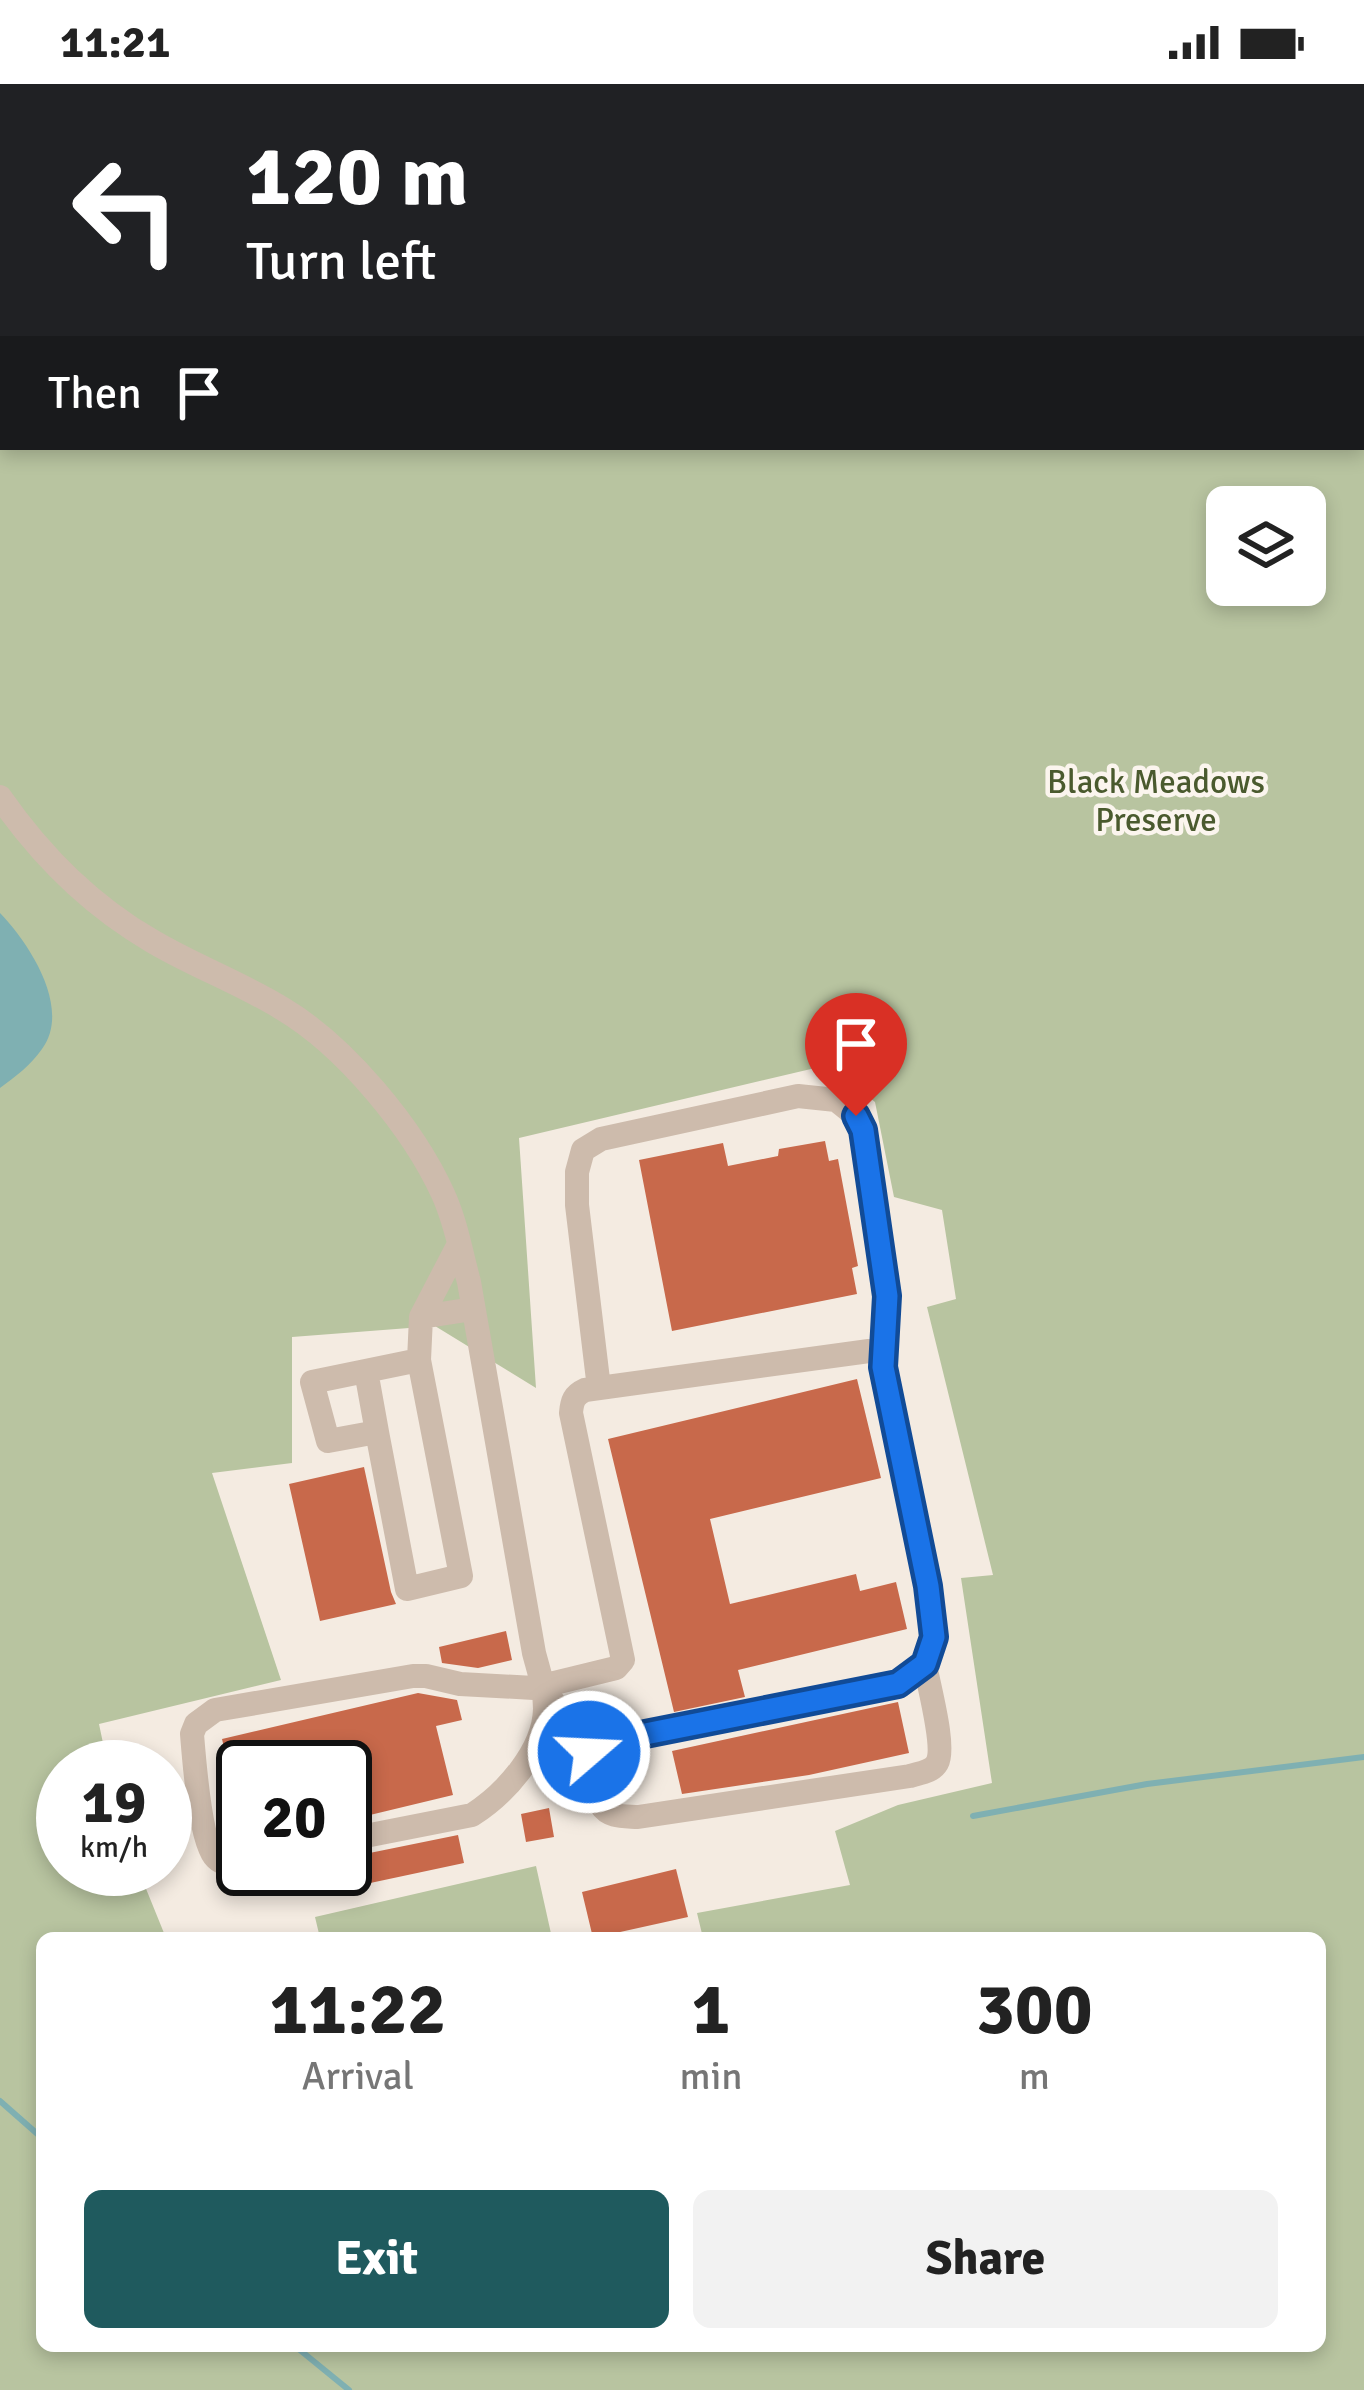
<!DOCTYPE html>
<html lang="en">
<head>
<meta charset="utf-8">
<style>
  body { margin:0; font-family:Signika,sans-serif; background:#f2f2f2; color:#222; height:100vh; display:flex; flex-direction:column; font-size:45px; white-space:nowrap }
  * { box-sizing:border-box; margin:0 }
  p { font-size:39px; color:#767676 }
  .icon { flex:none; width:66px; height:66px; fill:none; stroke:currentColor; stroke-width:2; stroke-linecap:round; stroke-linejoin:round }
  .map { position:relative; flex:1; overflow:hidden }
  .sheet { position:absolute; left:36px; top:1848px; width:1290px; height:420px; display:flex; flex-direction:column; background:#fff; border-radius:18px; box-shadow:0 6px 18px #0003 }
  .sheet>* { flex:none }
  .guide { position:absolute; left:0px; top:0px; width:1365px; height:366px; box-shadow:0 6px 18px #0003; background:#202124; color:#fff; overflow:hidden }
  .controls { position:absolute; left:1206px; top:402px; display:grid; gap:24px }
  .controls a { display:grid; place-items:center; width:120px; height:120px; border-radius:18px; background:#fff; box-shadow:0 6px 18px #0003; font-size:60px }
  .speed { position:absolute; left:36px; top:1656px; display:flex; gap:24px; font-size:60px; font-weight:700; text-align:center }
  .speed>* { display:grid; place-content:center; width:156px; height:156px; border-radius:50%; background:#fff; box-shadow:0 6px 18px #0003; line-height:1 }
  .speed small { font-size:30px; font-weight:400 }
  .speed .limit { border:6px solid #111; border-radius:18px; background:#fff; color:#111 }
  .pin { position:absolute; display:grid; place-items:center; width:102px; height:102px; color:#fff; margin:-123px -51px; border-radius:50% 50% 50% 0; rotate:-45deg; box-shadow:0 0 12px #0007 }
  .pin .icon { rotate:45deg }
  .me { position:absolute; width:132px; margin:-66px; rotate:71deg; stroke-linejoin:round; filter:drop-shadow(0 0 9px #0008) }
  .turn { display:flex; align-items:center; gap:42px; height:252px; padding:0 48px; font-size:54px }
  .turn .icon { width:156px; height:156px; stroke-width:2.5 }
  .turn b { display:block; font-size:84px; line-height:102px }
  .then { display:flex; align-items:center; height:114px; padding:0 48px; background:#0003; gap:24px; font-size:45px }
  .eta { display:flex; justify-content:space-evenly; align-items:center; height:204px; text-align:center }
  .eta b { font-size:72px; font-weight:700; line-height:84px }
  .cta { display:flex; gap:24px; margin-top:auto; padding:24px 48px }
  .cta a { flex:1; height:138px; border-radius:18px; background:#1f5a5e; color:#fff; font-size:48px; font-weight:700; line-height:138px; text-align:center }
  .cta a+a { background:#f2f2f2; color:#222 }
  .status { display:flex; justify-content:space-between; align-items:center; height:84px; padding:0 60px; background:#fff; direction:ltr }
  .status svg { height:33px; fill:currentColor }
  .map>svg:first-child { display:block }
  .green { fill:#b8c4a0; fill-rule:evenodd }
  .water { fill:#7fb0b2 }
  .lines { fill:none; stroke-linecap:round; stroke-linejoin:round }
  .stream { stroke:#7fb0b2; stroke-width:6 }
  .building { fill:#c8694b }
  .minor { stroke:#cdbbac; stroke-width:24 }
  .route-casing { stroke:#114b97; stroke-width:30 }
  .route { stroke:#1a73e8; stroke-width:21 }
  .labels { text-anchor:middle; stroke-width:9; stroke-linejoin:round; paint-order:stroke }
  .park-label { font-size:33px; fill:#4a5a2e; stroke:#fbf5ee }
</style>
</head>
<body>
<div class="status"><b>11:21</b><svg viewBox="0 0 49 12"><path d="M0 12V9h3v3zM5 12V6h3v6zM10 12V3h3v9zM15 12V0h3v12zM26 1h20v11H26zM47 4h2v5h-2z"/></svg></div>
<div class="map">
<svg width="1364" height="2306" viewBox="0 0 1364 2306">
  <rect width="100%" height="100%" fill="#f4ebe1"/>
  <path class="green" d="M0,0H1364V2306H0ZM3,3H1362V363H3ZM1227,423H1305V501H1227ZM828,981L875,1018L894,1113L942,1126L956,1215L927,1223L993,1491L961,1494L992,1699L898,1721L835,1747L850,1801L697,1829L703,1854H1320V2262H42V1854H166L138,1785H63V1683H108L99,1640L281,1596L212,1389L292,1379V1253L435,1242L536,1304L519,1054Z
    M536,1782L552,1854H320L315,1833Z"/>
  <path class="water" d="M0,829C29,859 72,924 42,965C31,981 15,993 0,1004Z"/>
  <g class="lines">
    <path class="stream" d="M355,0L371,3
      M1326,0V3
      M1362,286L1364,285
      M1362,348L1364,360
      M973,1732L1147,1700L1364,1673
      M0,2017L42,2054
      M295,2262L349,2306"/>
  </g>
  <path class="building" d="M825,1057L829,1077L838,1075L858,1182L852,1184L857,1210L672,1247L639,1076L723,1059L728,1082L778,1072L779,1065Z
    M857,1295L881,1394L710,1435L730,1520L856,1490L860,1507L896,1498L907,1545L738,1586L745,1613L674,1628L608,1355Z
    M364,1383L391,1508L396,1520L320,1537L289,1400Z
    M506,1547L512,1576L478,1584L442,1579L439,1563Z
    M418,1609L457,1616L462,1636L436,1642L453,1711L345,1737V1683H243V1714L236,1715L222,1655Z
    M898,1618L909,1669L809,1691L682,1710L672,1667Z
    M549,1724L554,1753L526,1758L521,1730Z
    M458,1751L464,1779L314,1811L309,1785H345V1774Z
    M676,1785L688,1833L593,1854L582,1808Z"/>
  <g class="lines">
    <path class="minor" d="M0,713C41,772 90,821 152,857C194,882 241,899 283,925C345,962 413,1044 443,1110C456,1138 461,1169 469,1198L534,1569C539,1588 545,1605 545,1625C544,1667 505,1710 472,1731L345,1756
      M459,1160L421,1233L473,1225
      M419,1276L312,1298L328,1357L377,1348L407,1505L461,1492L419,1276L421,1233
      M366,1287L377,1348
      M544,1603C566,1638 572,1653 615,1656L898,1600L925,1580L934,1553L927,1503L883,1283L887,1212L863,1046L856,1032L836,1016L798,1012L601,1055L583,1066L577,1088V1121L599,1304
      M588,1654L601,1721C609,1734 625,1732 638,1733L910,1692C919,1689 932,1688 937,1679C946,1663 928,1600 925,1580
      M243,1777C232,1779 224,1782 216,1774C200,1759 194,1674 192,1650L196,1640L215,1626L413,1592H426L460,1600L534,1604L616,1584L623,1576L571,1329C572,1317 574,1311 585,1306L869,1267L884,1270"/>
  </g>
  <g class="lines">
    <g class="route-casing">
      <path id="route" d="M589,1668L588,1654L615,1656L898,1600L925,1580L934,1553L928,1502L883,1283L887,1212L863,1046L856,1032"/>
    </g>
    <use href="#route" class="route"/>
  </g>
  <g class="labels">
    <g class="park-label">
      <text x="1156" y="709">Black Meadows<tspan x="1156" dy="38">Preserve</tspan></text>
    </g>
  </g>
</svg>
<div class="controls">
<a><svg class="icon" aria-label="layers" viewBox="0 0 24 24"><path d="M12 4l9 5-9 5-9-5zM3 14l9 5 9-5"/></svg></a>
</div>
<div class="speed"><div>19<small>km/h</small></div><div class="limit">20</div></div>
<div class="pin" style="left:856px;top:1032px;background:#d93025"><svg class="icon" aria-label="arrive" viewBox="0 0 24 24"><path d="M6 21V4h12l-3 4 3 4H6"/></svg></div>
<svg class="me" style="left:589px;top:1668px" viewBox="-20 -20 40 40"><circle r="17" fill="#1a73e8" stroke="#fff" stroke-width="3"/><path d="M0-11L8 9 0 5-8 9z" fill="#fff"/></svg>
<div class="guide">
<div class="turn"><svg class="icon" aria-label="left" viewBox="0 0 24 24"><path d="M17 20v-9H6M10 6l-5 5 5 5"/></svg><div><b>120 m</b>Turn left</div></div>
<div class="then">Then<svg class="icon" aria-label="arrive" viewBox="0 0 24 24"><path d="M6 21V4h12l-3 4 3 4H6"/></svg></div>
</div>
<section class="sheet">
<div class="eta">
<div><b>11:22</b><p>Arrival</p></div>
<div><b>1</b><p>min</p></div>
<div><b>300</b><p>m</p></div>
</div>
<div class="cta"><a>Exit</a><a>Share</a></div>
</section>
</div>
</body>
</html>
